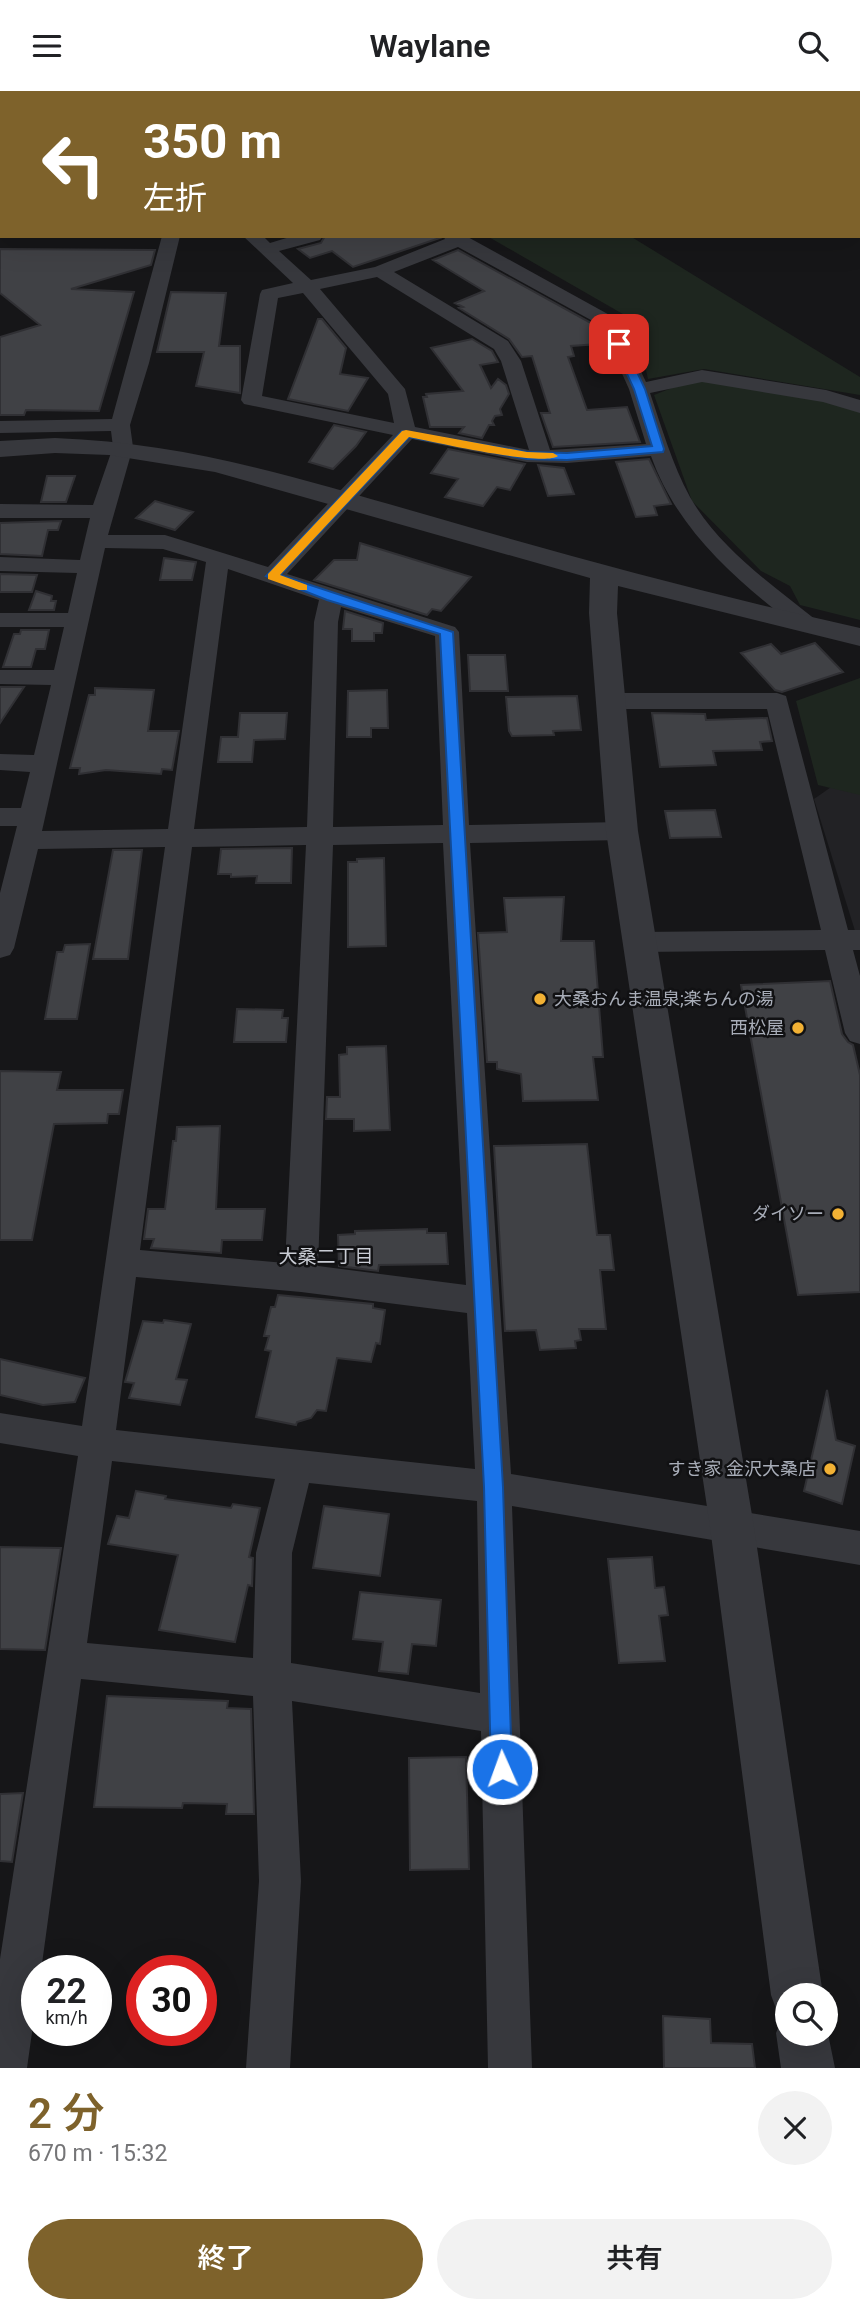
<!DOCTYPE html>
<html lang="ja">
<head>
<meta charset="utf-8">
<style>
  body { margin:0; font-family:Roboto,"Noto Sans JP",sans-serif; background:#f2f2f2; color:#202124; height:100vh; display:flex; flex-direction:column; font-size:26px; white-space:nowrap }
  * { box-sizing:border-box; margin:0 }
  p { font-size:23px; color:#757577 }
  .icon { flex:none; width:38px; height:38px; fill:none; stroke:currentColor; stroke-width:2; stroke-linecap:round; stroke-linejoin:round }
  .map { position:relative; height:1977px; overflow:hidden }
  .drawer { display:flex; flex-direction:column; background:#fff; flex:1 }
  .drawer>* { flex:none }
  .hud { position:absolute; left:0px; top:0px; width:861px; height:147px; box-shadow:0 7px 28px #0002; background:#7e622b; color:#fff; overflow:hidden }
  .buttons { position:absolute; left:775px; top:1892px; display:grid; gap:14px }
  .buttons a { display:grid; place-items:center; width:63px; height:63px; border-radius:50%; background:#fff; box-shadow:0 7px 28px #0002; font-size:35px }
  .speed { position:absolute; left:21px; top:1864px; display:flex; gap:14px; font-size:35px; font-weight:700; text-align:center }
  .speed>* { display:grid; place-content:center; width:91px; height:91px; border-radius:50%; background:#fff; box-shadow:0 7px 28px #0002; line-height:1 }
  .speed small { font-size:18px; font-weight:400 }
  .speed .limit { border:10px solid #d22; background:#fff; color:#111 }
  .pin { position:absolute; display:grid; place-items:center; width:60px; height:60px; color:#fff; margin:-30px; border-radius:14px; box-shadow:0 4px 10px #0006 }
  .me { position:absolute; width:77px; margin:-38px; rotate:358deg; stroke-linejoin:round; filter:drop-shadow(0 0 5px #0008) }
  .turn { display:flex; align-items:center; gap:24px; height:147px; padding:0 28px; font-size:32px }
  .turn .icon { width:91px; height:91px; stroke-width:2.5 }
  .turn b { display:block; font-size:49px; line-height:60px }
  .round { display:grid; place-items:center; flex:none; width:74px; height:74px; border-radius:37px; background:#f2f2f2 }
  .overview { display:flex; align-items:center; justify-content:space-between; height:119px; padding:0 28px }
  h1 { font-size:42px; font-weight:600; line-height:52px; color:#7e622b }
  .action { display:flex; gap:14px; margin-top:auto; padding:14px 28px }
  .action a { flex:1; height:80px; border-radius:42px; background:#7e622b; color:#fff; font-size:28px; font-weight:600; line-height:80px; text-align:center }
  .action a+a { background:#f2f2f2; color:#202124 }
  header { display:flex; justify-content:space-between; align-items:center; height:91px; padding:0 28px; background:#fff; font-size:32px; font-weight:600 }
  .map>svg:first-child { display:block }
  .built { fill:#222225 }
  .green { fill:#1e261f }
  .building { fill:#404145; stroke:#303034; stroke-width:2 }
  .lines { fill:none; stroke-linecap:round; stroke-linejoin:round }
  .minor { fill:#37383d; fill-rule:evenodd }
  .tertiary { fill:#37383d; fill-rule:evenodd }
  .route { fill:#1a73e8; stroke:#114b97; stroke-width:2 }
  .slow { fill:#f59e0b }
  .poi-dot { fill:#f2b134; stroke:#111113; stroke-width:2.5 }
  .labels { text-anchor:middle; stroke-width:5; stroke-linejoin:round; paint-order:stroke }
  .poi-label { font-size:18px; fill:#a8adb8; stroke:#111113; text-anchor:end }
  .neighbourhood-label { font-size:19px; fill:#c9ccd4; stroke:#111113 }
</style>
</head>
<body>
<header><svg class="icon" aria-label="menu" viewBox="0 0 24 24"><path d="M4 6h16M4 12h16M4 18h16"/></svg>Waylane<svg class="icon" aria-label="search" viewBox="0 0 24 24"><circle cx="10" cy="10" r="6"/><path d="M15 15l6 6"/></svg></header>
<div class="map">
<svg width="860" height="1977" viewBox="0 0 860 1977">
  <rect width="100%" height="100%" fill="#161618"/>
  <path class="built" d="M860,676V856L814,708Z"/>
  <path class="green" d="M487,145H630L860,286V304L704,278L648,288L635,230Z
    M702,285L860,316V529L800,514L790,495L761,480L692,410L654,304Z
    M860,587V704L818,694L796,610Z"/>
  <path class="building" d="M325,145H437L440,147L353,176L332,160L310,167L298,158L321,152Z
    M0,158L155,159L151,174L71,198L134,201L99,320L26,319L24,324H0V246L40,234L0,202Z
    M458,159L591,232L599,253L571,255L574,265L568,266L587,319L627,316L640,351L553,356L541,322H550L532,265L522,266L509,248L459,217L463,216L455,212L484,200L433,169Z
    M171,201L226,202L219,255H240V302L196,295L204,261H157Z
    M318,228H322L346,257L340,283L368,287L348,320L288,308Z
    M472,248L492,260L498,271L480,274L491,297L498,288L506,294L509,303L500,318L502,324L495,325L492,330L494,334H489L482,347L459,342L464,336H430L423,306H427L426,303L463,300L431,257Z
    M334,334L366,341L356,355L333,378L309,371Z
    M448,358L525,373L510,399L497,396L483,415L445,406L458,388L431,382Z
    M649,368L671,413L654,415L657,424L636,426L616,371Z
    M538,374L564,377L574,403L548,405Z
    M47,385H75L66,411H41Z
    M155,410L193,421L175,439L136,427Z
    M61,430L58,439H48L42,465L0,463V432Z
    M360,452L471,486L441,520L432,518L427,524L314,489L334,469H357Z
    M164,467L196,471L192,489H160Z
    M0,483L37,484L32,501H0Z
    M36,500L52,505L51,510H56L54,519H29Z
    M345,520L383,532L382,542H374V550H352V538H343Z
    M21,539H49L45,558H36L31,576H3L14,543H20Z
    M815,552L843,581L782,601L775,599L741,562L771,553L781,563Z
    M468,564H505L508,600H470Z
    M0,596H24L0,632Z
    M95,597L154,599L148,640H179L172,679L162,678L161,683L106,679L79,683L80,677H70L89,604H95Z
    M387,599L388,637H371V646H347L348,600Z
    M577,605L581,639L553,640L554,644L512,645L509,640L506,606Z
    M240,622H287L285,648L254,649L252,671H218L221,646H238Z
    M652,622L705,623L706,629L767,627L772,650L760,651L762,659L713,660L716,674L660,676Z
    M715,719L721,746L670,747L665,720Z
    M292,757L291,792H256L257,785L231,786V783H218L221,758Z
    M113,759H142L128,868H93Z
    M384,767L386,855L348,856V771H357V768Z
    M564,806L561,850H594L603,966H593L598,1009L523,1010L521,983L497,978V971H487L478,842L507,841L504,807Z
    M90,853L77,928H45L57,861H63L65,854Z
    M830,890L842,943L848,951L853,954L860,984V1201L798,1204L741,894Z
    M237,918L283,919L282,927H288L286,951H234Z
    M386,955L390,1039L354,1040V1028H326L327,1006H340L339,964L347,963V956Z
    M0,980L61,981L57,999H123L119,1023H108L107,1032L54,1033L32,1149H0Z
    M220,1035L216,1118H265L262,1149H222L221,1162L151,1157L154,1148H144L148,1118H165L173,1050H176L177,1036Z
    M587,1053L597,1144H610L614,1179H600L606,1238H579L581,1249L575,1250L576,1257L540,1259L536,1239L505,1240L494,1055Z
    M427,1138V1142H446L448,1173L379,1174L378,1180L339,1175L338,1144L355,1143V1140Z
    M278,1204L373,1213V1217L385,1219L380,1253L376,1252L371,1271L337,1267L326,1320L317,1319L311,1327L297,1331L296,1334L256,1326L271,1260L265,1259L269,1245H264L271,1216H275Z
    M164,1229L191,1233L176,1288L187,1289L180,1314L129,1307L134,1292L125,1291L143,1230L163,1232Z
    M0,1268L85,1287L75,1311L43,1314L0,1304Z
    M827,1299L836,1349L855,1355L842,1413L804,1400Z
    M136,1400L166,1405L165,1408L231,1417L233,1413L260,1417L249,1466L253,1467L252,1495L248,1494L235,1551L159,1539L178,1464L108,1453L117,1425L129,1427Z
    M324,1415L389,1423L380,1485L313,1477Z
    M0,1456L61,1457L45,1559L0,1558Z
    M652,1466L655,1497L664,1496L668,1524L659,1525L665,1570L619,1572L608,1468Z
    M360,1501L441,1509L436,1555L412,1553L408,1583L379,1580L383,1551L353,1548Z
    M107,1605L228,1610L227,1617L251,1618L254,1723H226L227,1713L183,1712L182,1717L94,1716Z
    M466,1666L469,1778L410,1779L409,1667Z
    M23,1702L12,1771L0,1770V1703Z
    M663,1925L710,1928L711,1952L752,1953L755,1977H664Z"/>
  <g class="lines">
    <path class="minor" d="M50,0H68L69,2H51Z
      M180,0H198L199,2H181Z
      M405,0H423L424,2H406Z
      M832,0H851L852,2H833Z
      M0,42H2V53L0,52Z
      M0,134H2V144H0Z
      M162,145H180L149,272L130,334L133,356L108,444H165L268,476L393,344L244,313L241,309L260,203L262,199L293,192L243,145H263L270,152L293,145H323L320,149L279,160L311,189L375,176L445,148L443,145H466L615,227L646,291L702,279L826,299L860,309V322L823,311L702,291L650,302C662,337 672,373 690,406C719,457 771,493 816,529L820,534L816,539H800C738,490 678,441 651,365L567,372L527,371L412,348L287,483L455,536L459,541L469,734L622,731L631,734L635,740L631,746L622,749L470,752L511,1383L860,1440V1474L512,1415L532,1977H488L481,1640L292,1610L301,1790L290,1977H246L259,1790L253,1605L81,1588L41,1880H37V1906L27,1977H0V1868L78,1365L0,1352V1322L82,1335L165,756L38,758L14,857L10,864L0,867V802L17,735H0V717H21L30,681L0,679V663L34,664L51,594L0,593V579H54L64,536H0V522H68L77,482L0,480V466L80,469L90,427H0V413L93,414L113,356L111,340L0,342V330L112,328ZM458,156L600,234L629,298L646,353L550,359L521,270L508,250L394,181ZM377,186L494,258L501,270L529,359L415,336L405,298L320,198ZM303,202L388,303L394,332L262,305L278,207ZM105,457L163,458L206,471L168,738L42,740ZM228,478L319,509L314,531L307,736L194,738ZM341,516L435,545L443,734L333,736L338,531ZM443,752L466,1194L318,1175L333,754ZM306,754L285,1172L140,1159L192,756ZM136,1186L301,1201L467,1222L475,1378L116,1339ZM112,1370L275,1388L256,1462L253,1567L87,1552ZM309,1392L477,1410L480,1602L291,1572L292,1462Z
      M611,602H777L786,605L848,839H860V859H853L860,885V953L850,950L845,942L825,859L640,861L630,858L626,851L630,844L640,841L821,839L767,618H611L602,615L599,610L602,605Z"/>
    <path class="tertiary" d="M55,347C192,352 304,389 434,426C575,467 716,505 860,537V555L618,495L617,522L638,740L754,1436L823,1904H788V1942H826V1933L835,1977H781L776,1942L783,1925L778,1923L771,1904L710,1436L606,740L589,522L590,487L215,381L109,364L55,362L0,366V350Z"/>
  </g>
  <path class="route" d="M615,251L624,253L645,298L664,358L663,361L567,369L527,368L409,346L280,484L453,541L503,1396L512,1678L509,1686L502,1689L494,1686L491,1678L484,1396L440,543L327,509L266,485L402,340L527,361L567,362L652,355L634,298L613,253Z"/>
  <path class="slow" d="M406,339L527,361L553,362L558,365C543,376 434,351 409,346L280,484L307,494V499H299L268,488V483L402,340Z"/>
  <g class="poi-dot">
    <circle cx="540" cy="908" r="7"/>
    <circle cx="798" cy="937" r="7"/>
    <circle cx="838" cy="1123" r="7"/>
    <circle cx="830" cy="1378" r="7"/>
  </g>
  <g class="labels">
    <g class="poi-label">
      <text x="554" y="914" text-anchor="start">大桑おんま温泉;楽ちんの湯</text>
      <text x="784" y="943">西松屋</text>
      <text x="824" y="1129">ダイソー</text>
      <text x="816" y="1384">すき家 金沢大桑店</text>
    </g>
    <g class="neighbourhood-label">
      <text x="326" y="1172">大桑二丁目</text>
    </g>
  </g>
</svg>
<div class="buttons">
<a><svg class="icon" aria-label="search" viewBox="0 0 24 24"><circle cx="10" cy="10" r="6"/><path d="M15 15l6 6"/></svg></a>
</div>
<div class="speed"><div>22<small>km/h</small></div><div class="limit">30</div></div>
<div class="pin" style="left:619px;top:253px;background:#d93025"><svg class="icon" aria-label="arrive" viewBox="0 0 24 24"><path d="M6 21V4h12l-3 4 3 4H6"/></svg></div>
<svg class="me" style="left:502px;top:1678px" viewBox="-20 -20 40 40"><circle r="17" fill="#1a73e8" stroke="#fff" stroke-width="3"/><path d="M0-11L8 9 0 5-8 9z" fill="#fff"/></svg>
<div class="hud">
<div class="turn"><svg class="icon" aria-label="left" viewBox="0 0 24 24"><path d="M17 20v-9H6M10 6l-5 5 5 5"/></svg><div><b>350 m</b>左折</div></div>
</div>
</div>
<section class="drawer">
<div class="overview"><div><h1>2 分</h1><p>670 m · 15:32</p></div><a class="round"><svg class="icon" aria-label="close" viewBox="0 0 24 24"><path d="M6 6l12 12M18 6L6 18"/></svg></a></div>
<div class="action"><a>終了</a><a>共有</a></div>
</section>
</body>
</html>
